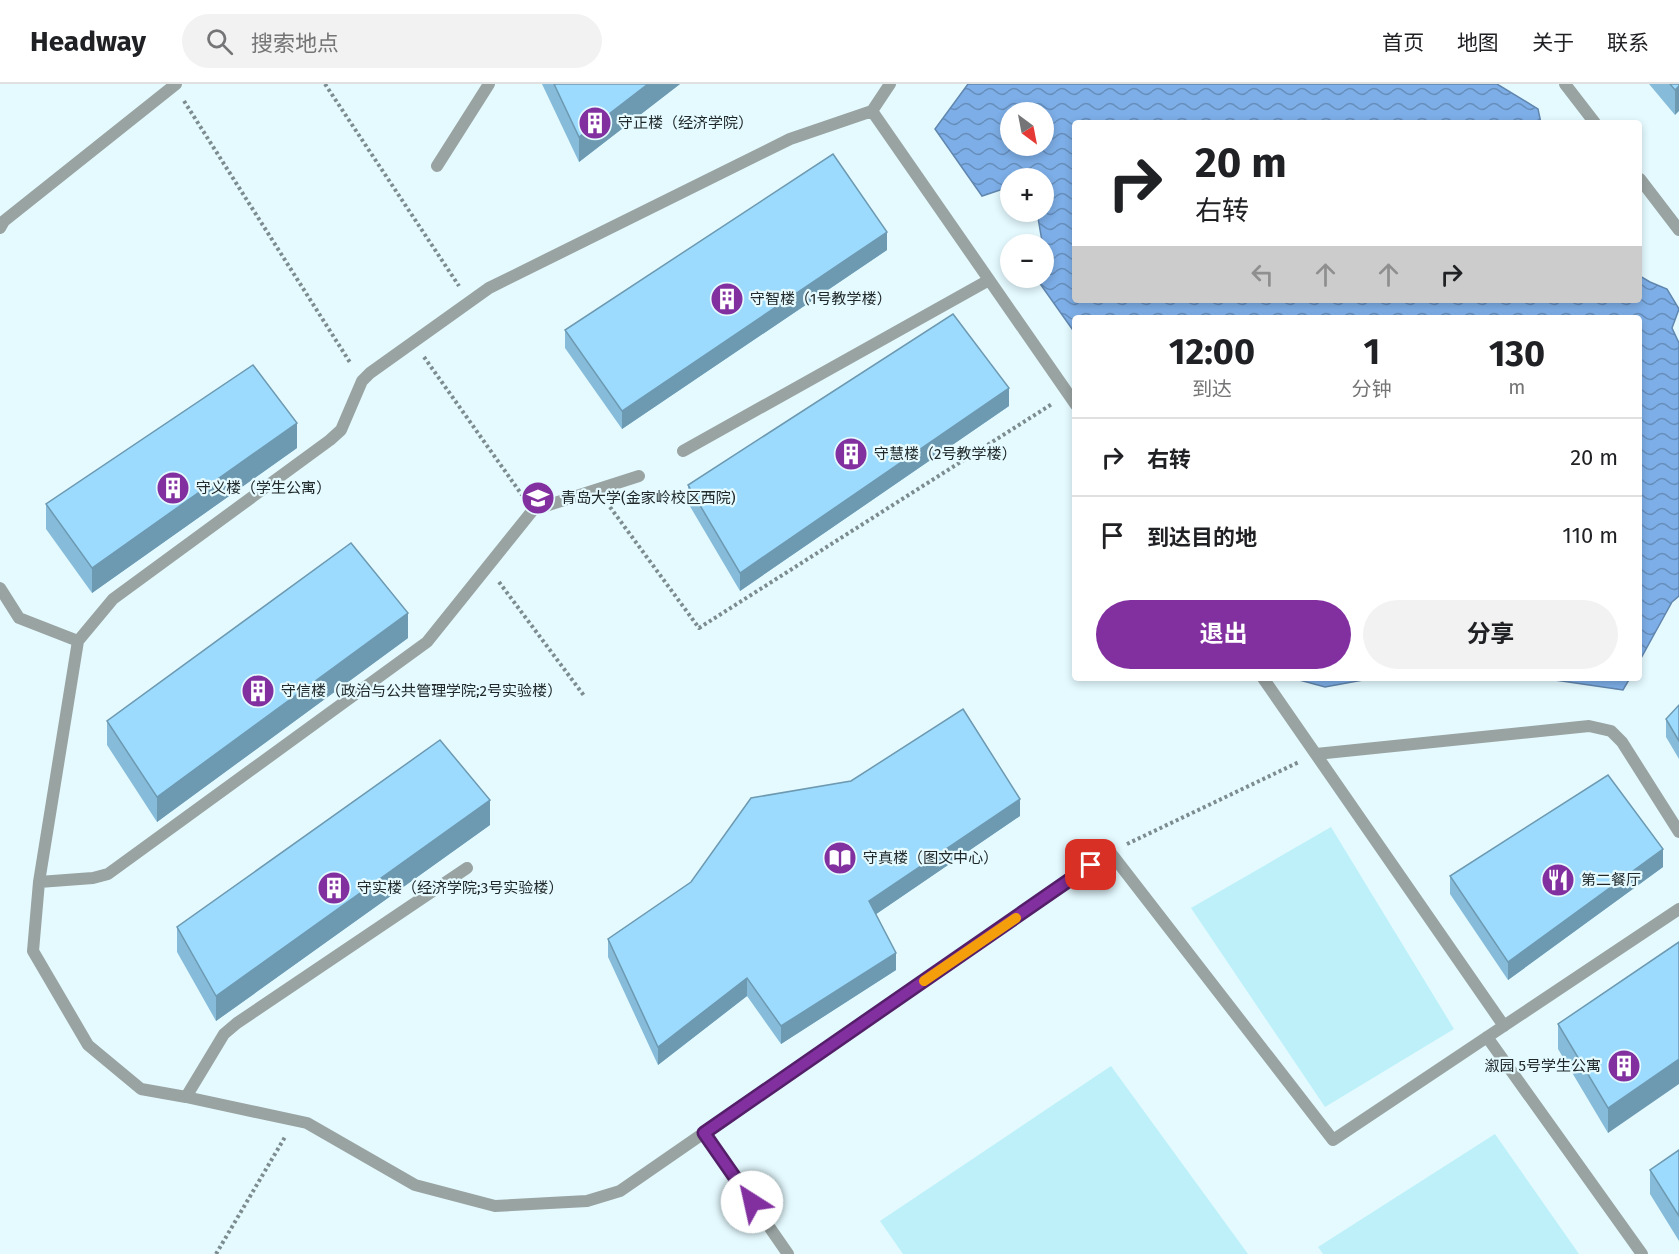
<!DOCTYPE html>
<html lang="zh">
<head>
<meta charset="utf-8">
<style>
  body { margin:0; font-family:"Fira Sans","Noto Sans SC",sans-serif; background:#f2f2f2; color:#202124; height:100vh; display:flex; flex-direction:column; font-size:22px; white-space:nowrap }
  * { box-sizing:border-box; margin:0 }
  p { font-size:20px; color:#757577 }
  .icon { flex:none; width:33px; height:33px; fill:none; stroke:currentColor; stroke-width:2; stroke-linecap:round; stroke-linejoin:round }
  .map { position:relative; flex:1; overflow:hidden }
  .panel { position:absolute; left:1072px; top:231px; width:570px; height:366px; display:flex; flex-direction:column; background:#fff; border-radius:6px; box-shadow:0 3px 9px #0003 }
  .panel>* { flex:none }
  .hud { position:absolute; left:1072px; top:36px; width:570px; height:183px; border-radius:6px; box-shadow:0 3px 9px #0003; background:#fff; color:#202124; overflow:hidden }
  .needle { width:39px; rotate:148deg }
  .fabs { position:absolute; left:1000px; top:18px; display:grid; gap:12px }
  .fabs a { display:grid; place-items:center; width:54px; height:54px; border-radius:50%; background:#fff; box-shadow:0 3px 9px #0003; font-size:30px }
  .pin { position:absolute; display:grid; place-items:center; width:51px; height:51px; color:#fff; margin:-26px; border-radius:12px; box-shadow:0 3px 9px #0006 }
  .me { position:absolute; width:66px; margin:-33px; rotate:325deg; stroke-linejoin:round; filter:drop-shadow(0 0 4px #0008) }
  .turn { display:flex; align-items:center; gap:21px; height:126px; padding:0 24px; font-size:27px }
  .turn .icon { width:78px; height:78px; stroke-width:2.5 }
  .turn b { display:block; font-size:42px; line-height:51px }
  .lanes { display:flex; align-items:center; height:57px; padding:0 24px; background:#0003; justify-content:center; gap:30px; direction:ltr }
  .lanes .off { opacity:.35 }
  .eta { display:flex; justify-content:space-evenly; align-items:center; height:102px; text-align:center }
  .eta b { font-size:36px; font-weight:700; line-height:42px }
  .button { display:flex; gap:12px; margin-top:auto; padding:12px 24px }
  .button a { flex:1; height:69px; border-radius:36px; background:#8230a0; color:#fff; font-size:24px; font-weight:700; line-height:69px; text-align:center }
  .button a+a { background:#f2f2f2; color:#202124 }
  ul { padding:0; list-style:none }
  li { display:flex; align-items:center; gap:18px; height:78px; padding:0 24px; border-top:2px solid #e0e0e0 }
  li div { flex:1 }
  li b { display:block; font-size:22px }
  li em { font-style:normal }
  header { display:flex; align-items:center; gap:36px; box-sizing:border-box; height:84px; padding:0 30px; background:#fff; border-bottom:2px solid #e0e0e0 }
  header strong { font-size:28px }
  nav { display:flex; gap:33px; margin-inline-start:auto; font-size:21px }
  .search { width:420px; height:54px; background:#f2f2f2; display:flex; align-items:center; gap:15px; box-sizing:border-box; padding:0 21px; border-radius:33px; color:#757577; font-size:22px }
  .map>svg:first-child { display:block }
  .pitch { fill:#bef0f9 }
  .water { fill:url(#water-waves); stroke:#6186ae; stroke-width:1.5; fill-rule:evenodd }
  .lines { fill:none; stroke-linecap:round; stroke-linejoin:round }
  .path { stroke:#7d8c8f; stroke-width:4; stroke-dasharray:3 3; stroke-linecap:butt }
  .service { stroke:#99a3a2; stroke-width:12 }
  .wall { fill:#86bcda }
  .shaded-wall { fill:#6d99b1 }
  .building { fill:#9cdbfd; stroke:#6d99b1; stroke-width:1.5 }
  .route-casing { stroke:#541f68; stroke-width:15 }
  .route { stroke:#8230a0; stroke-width:10 }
  .slow { stroke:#f59e0b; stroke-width:10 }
  .labels { text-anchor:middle; stroke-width:4.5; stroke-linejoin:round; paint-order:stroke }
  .poi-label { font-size:15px; fill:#20282a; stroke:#e4faff; text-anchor:start }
</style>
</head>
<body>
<header>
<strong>Headway</strong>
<div class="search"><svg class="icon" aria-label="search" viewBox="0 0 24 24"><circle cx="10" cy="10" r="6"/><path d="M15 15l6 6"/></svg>搜索地点</div>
<nav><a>首页</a><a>地图</a><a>关于</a><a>联系</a></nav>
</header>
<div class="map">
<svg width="1679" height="1170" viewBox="0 0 1679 1170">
  <defs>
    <pattern id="water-waves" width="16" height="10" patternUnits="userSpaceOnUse" patternTransform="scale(1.5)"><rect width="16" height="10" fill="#7daee7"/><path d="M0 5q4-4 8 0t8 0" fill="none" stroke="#668ebb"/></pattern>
  </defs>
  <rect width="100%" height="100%" fill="#e4faff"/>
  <path class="pitch" d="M1331,743L1454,945L1325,1023L1191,824Z
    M1111,982L1248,1170H903L880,1137Z
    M1495,1050L1579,1170H1323L1318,1163Z"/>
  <path class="water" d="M968,0H1497L1538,25L1541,39H1076V216H1640V192L1650,198L1667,205L1679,225L1672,244L1679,259V512L1672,518L1640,576V234H1076L1075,249L1036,194H1044V160H1040L1042,157L1037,128H1044V94H1011V107L1003,105L982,112L935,45ZM1011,28H1044V62H1011Z
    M1292,594H1374L1325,603Z
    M1541,594H1630L1623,606Z"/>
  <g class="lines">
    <path class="path" d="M325,0L459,202
      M184,17L351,280
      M424,273L522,411
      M610,423L699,544L1052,320
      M499,498L585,613
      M1127,760L1299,678
      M216,1170L285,1053"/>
    <path class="service" d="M890,0L872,27L790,55L489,204L370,289L362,297L341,346L330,356L113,515L78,557L39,798L33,867L88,961L141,1005L186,1013L307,1039L415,1101L495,1122L587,1117L620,1107L1110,768L1333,1056L1679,825
      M1565,0L1595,39
      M872,27L1076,321
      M437,82L489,0
      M1640,95L1679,146
      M0,144L4,137L176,0
      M683,367L989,196
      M0,504L19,534L78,557
      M1263,594L1504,942
      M1316,670L1589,642L1611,647L1622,658L1679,748
      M39,798L93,794L108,790L427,558L533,426L639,392
      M1487,953L1642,1170
      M186,1013L224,950L237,939L467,784
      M704,1049L788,1170"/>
  </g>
  <path class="wall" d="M542,0H680L579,78Z
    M1649,0H1679L1675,31Z
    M887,166L622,345L565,264V246Z
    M1009,322L740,507L688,419V401Z
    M297,364L92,509L46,445V420Z
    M408,554L157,738L107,661V637Z
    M1679,621V675L1666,653V635Z
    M1020,732L876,830L896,886L781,960L747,912L658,981L608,873V855Z
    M490,741L216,937L177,868V843Z
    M1663,783L1508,896L1450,810V792Z
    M1679,858L1608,1049L1558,965V940Z
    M1679,1066V1157L1650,1110V1086Z"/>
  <path class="shaded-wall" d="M648,0H680L579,78V53Z
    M1679,2V27L1675,31V6Z
    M887,148V166L622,345V327Z
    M1009,304V322L740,507V489Z
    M297,339V364L92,509V484Z
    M408,529V554L157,738V713Z
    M1020,715V732L869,835V817Z
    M490,716V741L216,937V912Z
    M1663,765V783L1508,896V878Z
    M896,869V886L781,960V942Z
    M747,894V912L658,981V963Z
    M1679,975V1000L1608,1049V1024Z"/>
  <path class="building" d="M554,0H648L579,53Z
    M1670,0H1679V2L1675,6Z
    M833,70L887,148L622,327L565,246Z
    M953,230L1009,304L740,489L688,401Z
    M253,281L297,339L92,484L46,420Z
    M351,459L408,529L157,713L107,637Z
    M1679,621V657L1666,635Z
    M963,625L1020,715L869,817L896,869L781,942L747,894L658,963L608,855L691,798L751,714L851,697Z
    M440,656L490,716L216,912L177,843Z
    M1608,691L1663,765L1508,878L1450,792Z
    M1679,858V975L1608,1024L1558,940Z
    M1679,1066V1132L1650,1086Z"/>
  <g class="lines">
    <g class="route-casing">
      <path id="route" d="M752,1118L704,1049L1091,781"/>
    </g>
    <use href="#route" class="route"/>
    <path class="slow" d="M924,897L1016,834"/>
  </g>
  <defs>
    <g id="building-disc" transform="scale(1.725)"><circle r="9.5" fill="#8230a0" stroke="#e4faff"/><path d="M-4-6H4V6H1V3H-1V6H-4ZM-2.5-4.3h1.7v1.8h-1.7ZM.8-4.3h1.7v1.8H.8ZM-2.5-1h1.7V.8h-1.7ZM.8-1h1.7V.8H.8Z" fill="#fff"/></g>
    <g id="university-disc" transform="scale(1.725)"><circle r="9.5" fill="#8230a0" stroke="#e4faff"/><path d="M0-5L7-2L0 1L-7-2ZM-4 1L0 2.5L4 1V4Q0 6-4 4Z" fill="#fff"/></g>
    <g id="library-disc" transform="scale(1.725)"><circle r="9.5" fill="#8230a0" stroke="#e4faff"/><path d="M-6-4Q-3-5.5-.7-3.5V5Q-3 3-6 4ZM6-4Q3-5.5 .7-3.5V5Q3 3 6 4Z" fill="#fff"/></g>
    <g id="restaurant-disc" transform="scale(1.725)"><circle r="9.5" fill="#8230a0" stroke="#e4faff"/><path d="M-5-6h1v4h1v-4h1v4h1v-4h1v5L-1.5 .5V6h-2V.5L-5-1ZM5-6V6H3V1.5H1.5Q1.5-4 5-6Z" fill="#fff"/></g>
  </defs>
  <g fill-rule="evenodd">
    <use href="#building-disc" x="595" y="39"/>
    <use href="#building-disc" x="727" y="215"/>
    <use href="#building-disc" x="851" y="370"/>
    <use href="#building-disc" x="173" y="404"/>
    <use href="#university-disc" x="538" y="414"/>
    <use href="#building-disc" x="258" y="607"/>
    <use href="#library-disc" x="840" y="774"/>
    <use href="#restaurant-disc" x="1558" y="796"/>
    <use href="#building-disc" x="334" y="804"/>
    <use href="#building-disc" x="1624" y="982"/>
  </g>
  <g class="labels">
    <g class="poi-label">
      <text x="618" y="44">守正楼（经济学院）</text>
      <text x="750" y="220">守智楼（1号教学楼）</text>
      <text x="874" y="375">守慧楼（2号教学楼）</text>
      <text x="196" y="409">守义楼（学生公寓）</text>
      <text x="561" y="419">青岛大学(金家岭校区西院)</text>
      <text x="281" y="612">守信楼（政治与公共管理学院;2号实验楼）</text>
      <text x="863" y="779">守真楼（图文中心）</text>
      <text x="1581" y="801">第二餐厅</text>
      <text x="357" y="809">守实楼（经济学院;3号实验楼）</text>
      <text x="1601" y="987" text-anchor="end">溆园 5号学生公寓</text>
    </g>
  </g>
</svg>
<div class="fabs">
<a><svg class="needle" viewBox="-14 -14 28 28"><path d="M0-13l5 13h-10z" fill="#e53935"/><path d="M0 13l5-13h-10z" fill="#757577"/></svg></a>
<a>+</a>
<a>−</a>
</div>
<div class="pin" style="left:1091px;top:781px;background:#d93025"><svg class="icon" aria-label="arrive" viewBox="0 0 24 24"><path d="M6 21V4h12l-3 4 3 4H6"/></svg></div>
<svg class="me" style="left:752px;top:1118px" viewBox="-20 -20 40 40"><circle r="19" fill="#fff"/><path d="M0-13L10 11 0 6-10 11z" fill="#8230a0"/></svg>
<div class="hud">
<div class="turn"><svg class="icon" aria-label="right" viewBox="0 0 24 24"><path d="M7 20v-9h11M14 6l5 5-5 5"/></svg><div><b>20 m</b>右转</div></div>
<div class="lanes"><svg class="icon off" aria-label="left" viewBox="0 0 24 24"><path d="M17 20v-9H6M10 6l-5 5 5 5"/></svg><svg class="icon off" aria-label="ahead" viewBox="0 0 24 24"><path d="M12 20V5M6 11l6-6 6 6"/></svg><svg class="icon off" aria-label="ahead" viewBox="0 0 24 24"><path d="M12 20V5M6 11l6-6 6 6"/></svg><svg class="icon" aria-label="right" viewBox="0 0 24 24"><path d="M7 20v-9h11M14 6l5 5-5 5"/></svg></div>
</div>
<section class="panel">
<div class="eta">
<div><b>12:00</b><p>到达</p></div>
<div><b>1</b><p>分钟</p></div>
<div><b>130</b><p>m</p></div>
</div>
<ul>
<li><svg class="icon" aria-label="right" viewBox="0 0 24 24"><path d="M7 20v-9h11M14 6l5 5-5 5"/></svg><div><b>右转</b></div><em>20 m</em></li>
<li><svg class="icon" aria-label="arrive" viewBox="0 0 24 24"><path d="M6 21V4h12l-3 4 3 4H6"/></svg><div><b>到达目的地</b></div><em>110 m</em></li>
</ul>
<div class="button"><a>退出</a><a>分享</a></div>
</section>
</div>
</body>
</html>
